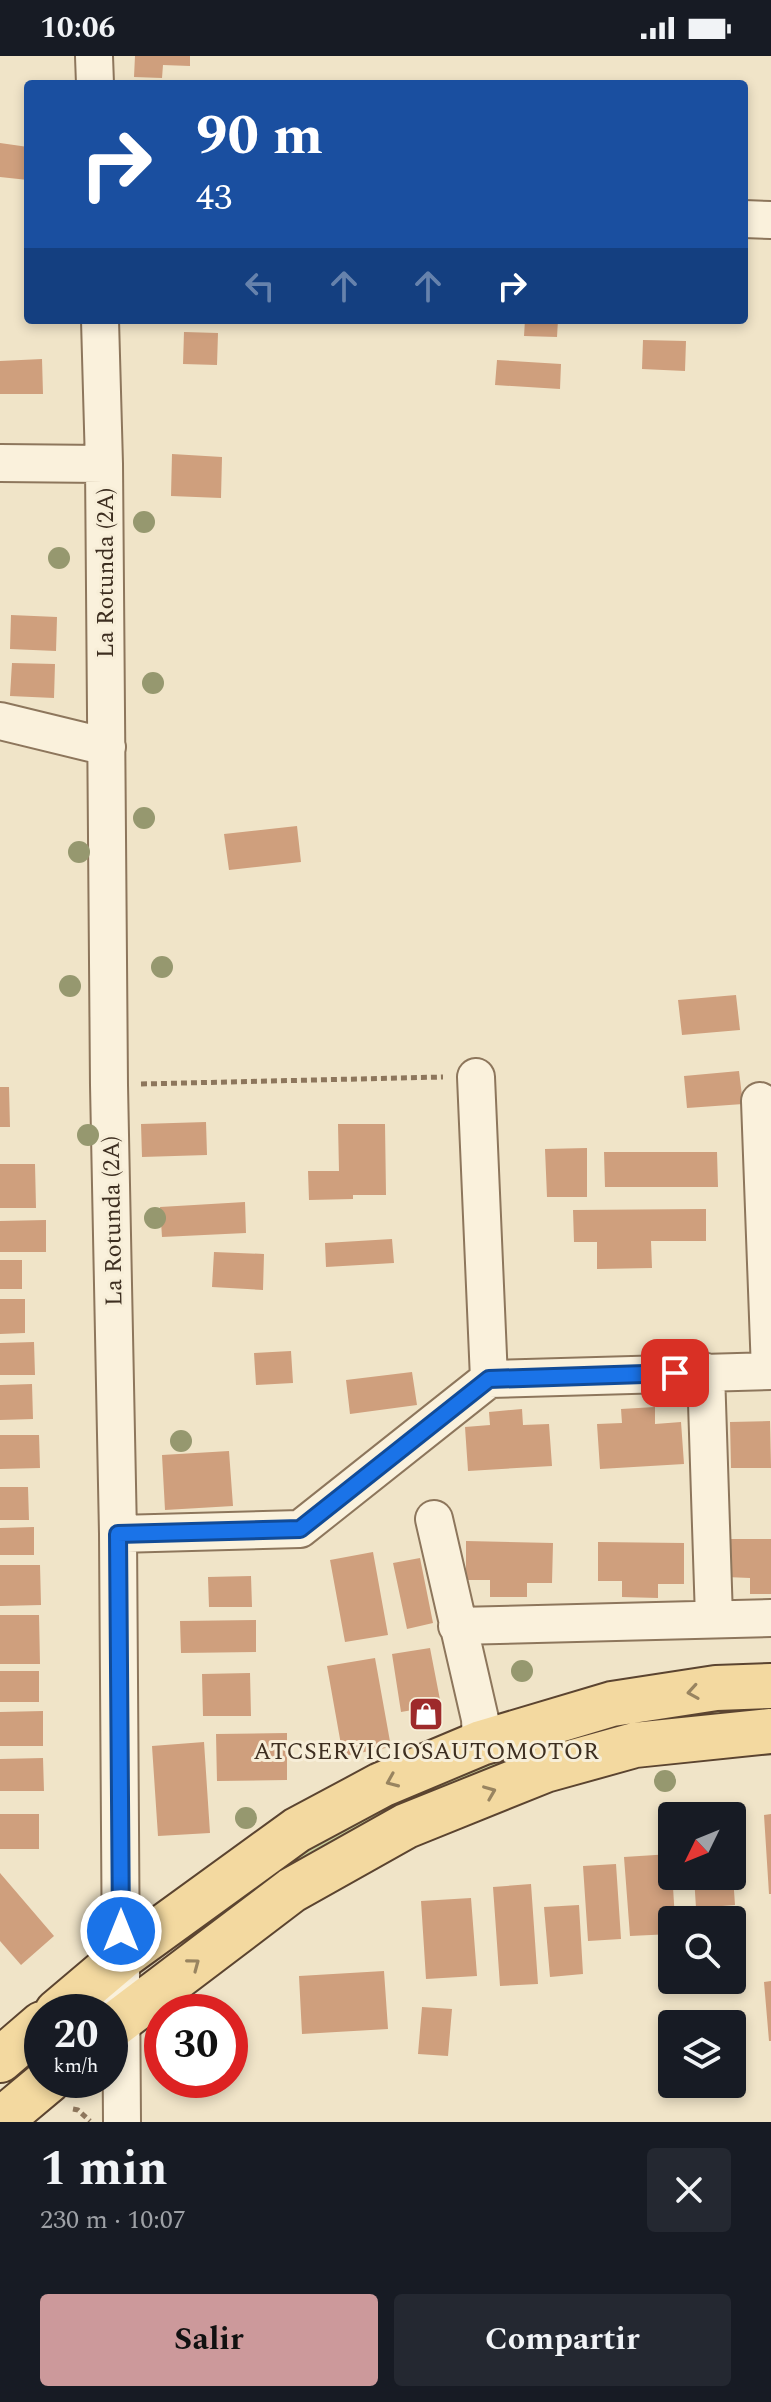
<!DOCTYPE html>
<html lang="es">
<head>
<meta charset="utf-8">
<style>
  body { margin:0; font-family:Spectral,serif; background:#242831; color:#f1f3f6; height:100vh; display:flex; flex-direction:column; font-size:30px; white-space:nowrap }
  * { box-sizing:border-box; margin:0 }
  p { font-size:26px; color:#9ea1a6 }
  .icon { flex:none; width:44px; height:44px; fill:none; stroke:currentColor; stroke-width:2; stroke-linecap:round; stroke-linejoin:round }
  .map { position:relative; height:2066px; overflow:hidden }
  .details { display:flex; flex-direction:column; background:#171b24; flex:1 }
  .details>* { flex:none }
  .guide { position:absolute; left:24px; top:24px; width:724px; height:244px; border-radius:8px; box-shadow:0 4px 12px #0003; background:#1a4fa0; color:#fff; overflow:hidden }
  .needle { width:52px; rotate:227deg }
  .controls { position:absolute; left:658px; top:1746px; display:grid; gap:16px }
  .controls a { display:grid; place-items:center; width:88px; height:88px; border-radius:8px; background:#171b24; box-shadow:0 4px 12px #0003; font-size:40px }
  .speed { position:absolute; left:24px; top:1938px; display:flex; gap:16px; font-size:40px; font-weight:700; text-align:center }
  .speed>* { display:grid; place-content:center; width:104px; height:104px; border-radius:50%; background:#171b24; box-shadow:0 4px 12px #0003; line-height:1 }
  .speed small { font-size:20px; font-weight:400 }
  .speed .limit { border:12px solid #d22; background:#fff; color:#111 }
  .pin { position:absolute; display:grid; place-items:center; width:68px; height:68px; color:#fff; margin:-34px; border-radius:16px; box-shadow:0 4px 12px #0006 }
  .me { position:absolute; width:88px; margin:-44px; rotate:0deg; stroke-linejoin:round; filter:drop-shadow(0 0 6px #0008) }
  .turn { display:flex; align-items:center; gap:28px; height:168px; padding:0 40px; font-size:36px }
  .turn .icon { width:104px; height:104px; stroke-width:2.5 }
  .turn b { display:block; font-size:56px; line-height:68px }
  .lanes { display:flex; align-items:center; height:76px; padding:0 40px; background:#0003; justify-content:center; gap:40px; direction:ltr }
  .lanes .off { opacity:.35 }
  .round { display:grid; place-items:center; flex:none; width:84px; height:84px; border-radius:8px; background:#242831 }
  .overview { display:flex; align-items:center; justify-content:space-between; height:136px; padding:0 40px }
  h1 { font-size:48px; font-weight:700; line-height:60px }
  .cta { display:flex; gap:16px; margin-top:auto; padding:16px 40px }
  .cta a { flex:1; height:92px; border-radius:8px; background:#cc999b; color:#111; font-size:32px; font-weight:700; line-height:92px; text-align:center }
  .cta a+a { background:#242831; color:#f1f3f6 }
  .status { display:flex; justify-content:space-between; align-items:center; height:56px; padding:0 40px; background:#171b24; direction:ltr }
  .status svg { height:22px; fill:currentColor }
  .map>svg:first-child { display:block }
  .green { fill:#c9cf9b }
  .building { fill:#cf9f7d }
  .lines { fill:none; stroke-linecap:round; stroke-linejoin:round }
  .minor-casing { stroke:#8d765c; stroke-width:40 }
  .major-casing { stroke:#5b4430; stroke-width:48 }
  .path { stroke:#8d765c; stroke-width:5; stroke-dasharray:6 4; stroke-linecap:butt }
  .minor { stroke:#faf1dc; stroke-width:36 }
  .major { stroke:#f3d9a0; stroke-width:44 }
  .tree { fill:#96986f }
  .oneway { stroke:#988460 }
  .route-casing { stroke:#114b97; stroke-width:20 }
  .route { stroke:#1a73e8; stroke-width:14 }
  .labels { text-anchor:middle; stroke-width:6; stroke-linejoin:round; paint-order:stroke }
  .street-label { font-size:24px; fill:#3d2e20; stroke:#f7eed8 }
  .poi-label { font-size:24px; fill:#3d2e20; stroke:#f7eed8 }
</style>
</head>
<body>
<div class="status"><b>10:06</b><svg viewBox="0 0 49 12"><path d="M0 12V9h3v3zM5 12V6h3v6zM10 12V3h3v9zM15 12V0h3v12zM26 1h20v11H26zM47 4h2v5h-2z"/></svg></div>
<div class="map">
<svg width="771" height="2066" viewBox="0 0 771 2066">
  <rect width="100%" height="100%" fill="#f0e4c8"/>
  <path class="green" d="M771,1651V1658L729,1660L199,1879L193,1874L297,1800L351,1770L485,1706L576,1678L651,1662Z"/>
  <path class="building" d="M135,0H190V10L163,9L162,22L134,21Z
    M0,87L28,91V124L0,121Z
    M525,264H558L557,281L524,280Z
    M184,276L218,277L217,309L183,308Z
    M643,284L686,285L685,315L642,313Z
    M42,303L43,338H0V305Z
    M497,304L561,308L560,333L495,329Z
    M172,398L222,401L221,442L171,440Z
    M11,559L57,561L56,595L10,593Z
    M12,607L55,608L54,642L10,640Z
    M297,770L301,806L229,814L224,778Z
    M736,939L740,974L682,979L678,944Z
    M739,1015L743,1048L687,1052L684,1020Z
    M0,1031H9L10,1071H0Z
    M206,1066L207,1099L142,1101L141,1068Z
    M338,1068H385L386,1139H353V1143L309,1144L308,1115H339Z
    M587,1092V1141H547L545,1093Z
    M604,1096H717L718,1131H605Z
    M0,1108H35L36,1152H0Z
    M245,1146L246,1177L162,1181L160,1151Z
    M706,1153V1185H651L652,1212L597,1213V1186H574L573,1154Z
    M46,1164V1196H0V1165Z
    M392,1183L394,1207L326,1211L325,1187Z
    M214,1196L264,1198L263,1234L212,1231Z
    M0,1204H22V1233H0Z
    M0,1243H25V1277L0,1278Z
    M34,1286L35,1319H0V1287Z
    M291,1295L293,1327L256,1329L254,1297Z
    M412,1316L417,1349L350,1358L346,1324Z
    M32,1328L33,1363L0,1364V1329Z
    M655,1351V1368L681,1366L684,1408L600,1413L597,1368L622,1367L621,1353Z
    M522,1353L523,1369L549,1368L552,1410L468,1415L465,1371L490,1369L489,1356Z
    M770,1365L771,1412H731L730,1366Z
    M0,1379H39L40,1412L0,1413Z
    M229,1395L233,1450L165,1454L162,1399Z
    M0,1431H28L29,1464H0Z
    M34,1471V1499H0V1472Z
    M727,1483H771V1538H750V1522L726,1521Z
    M466,1485L553,1487L552,1527H527V1541H490V1524H466Z
    M598,1486L684,1487V1528H658V1542L622,1541V1525H598Z
    M373,1496L388,1579L345,1586L330,1504Z
    M420,1502L433,1567L407,1573L393,1507Z
    M0,1509H40L41,1549L0,1550Z
    M251,1520L252,1551H209L208,1521Z
    M0,1559H39L40,1608H0Z
    M256,1564V1596L181,1597L180,1565Z
    M430,1592L441,1649L401,1656L392,1598Z
    M375,1602L391,1691L343,1700L327,1610Z
    M0,1615H39V1646H0Z
    M250,1617L251,1660H203L202,1618Z
    M43,1655V1690H0V1656Z
    M287,1677V1724L217,1725L216,1678Z
    M204,1686L210,1777L158,1780L152,1690Z
    M43,1702L44,1735H0V1703Z
    M0,1758H39V1793H0Z
    M771,1758V1838H769L764,1759Z
    M671,1798L675,1864H672V1878L630,1880L624,1801Z
    M616,1808L621,1883L588,1885L583,1810Z
    M0,1817L54,1880L21,1909L0,1885Z
    M694,1820H733L735,1849L696,1852Z
    M531,1828L538,1928L500,1930L493,1831Z
    M471,1842L477,1920L426,1923L421,1845Z
    M579,1849L583,1918L550,1921L544,1851Z
    M384,1915L388,1973L302,1978L299,1920Z
    M771,1925V1985H769L764,1926Z
    M422,1951L452,1953L448,2000L418,1998Z"/>
  <g class="lines">
    <g class="minor-casing">
      <path id="minor" d="M94,0L95,28
        M744,163L771,164
        M100,264L104,408L109,1029L118,1478L122,2066
        M0,407L104,408
        M0,665L107,691
        M476,1021L489,1323
        M760,1045L770,1315
        M706,1316L714,1562
        M434,1463L480,1663L481,1687
        M118,1478L300,1473L489,1323L771,1315
        M457,1570L771,1562"/>
    </g>
    <g class="major-casing">
      <path id="major" d="M57,1956L122,1901L297,1774L381,1729L481,1687L612,1648L716,1632L771,1630
        M110,1972L292,1834L406,1770L545,1714L635,1689L771,1675
        M0,2004L42,1968
        M0,2065L49,2024"/>
    </g>
    <path class="path" d="M141,1028L443,1021
      M73,2053L78,2054L90,2065"/>
    <use href="#minor" class="minor"/>
    <use href="#major" class="major"/>
  </g>
  <g class="tree">
    <circle cx="144" cy="466" r="11"/>
    <circle cx="59" cy="502" r="11"/>
    <circle cx="153" cy="627" r="11"/>
    <circle cx="144" cy="762" r="11"/>
    <circle cx="79" cy="796" r="11"/>
    <circle cx="162" cy="911" r="11"/>
    <circle cx="70" cy="930" r="11"/>
    <circle cx="88" cy="1079" r="11"/>
    <circle cx="155" cy="1162" r="11"/>
    <circle cx="181" cy="1385" r="11"/>
    <circle cx="522" cy="1615" r="11"/>
    <circle cx="665" cy="1725" r="11"/>
    <circle cx="246" cy="1762" r="11"/>
  </g>
  <defs><path id="oneway-chevron" d="M-2-3.5L2.5 0L-2 3.5" fill="none" stroke-width="1.6" stroke-linecap="round" stroke-linejoin="round" transform="scale(2)"/></defs>
  <g class="oneway">
    <use href="#oneway-chevron" transform="translate(693 1636) rotate(171)"/>
    <use href="#oneway-chevron" transform="translate(392 1725) rotate(157)"/>
    <use href="#oneway-chevron" transform="translate(490 1736) rotate(-22)"/>
    <use href="#oneway-chevron" transform="translate(194 1908) rotate(-37)"/>
  </g>
  <g class="lines">
    <g class="route-casing">
      <path id="route" d="M121,1875L118,1478L300,1473L489,1323L675,1317"/>
    </g>
    <use href="#route" class="route"/>
  </g>
  <defs>
    <g id="shop-square" transform="scale(1.8)"><rect x="-9" y="-9" width="18" height="18" rx="4" fill="#9e2a2b" stroke="#f7eed8"/><path d="M-5-2.5h2.3a2.7 3.5 0 0 1 5.4 0H5L5.5 6h-11ZM-1.5-2.5h3a1.5 2.3 0 0 0-3 0Z" fill="#fff"/></g>
  </defs>
  <g fill-rule="evenodd">
    <use href="#shop-square" x="426" y="1658"/>
  </g>
  <g class="labels">
    <g class="street-label">
      <text transform="translate(105 517) rotate(-90)" y="8">La Rotunda (2A)</text>
      <text transform="translate(112 1165) rotate(-91)" y="8">La Rotunda (2A)</text>
    </g>
    <g class="poi-label">
      <text x="426" y="1703">ATCSERVICIOSAUTOMOTOR</text>
    </g>
  </g>
</svg>
<div class="controls">
<a><svg class="needle" viewBox="-14 -14 28 28"><path d="M0-13l5 13h-10z" fill="#e53935"/><path d="M0 13l5-13h-10z" fill="#9ea1a6"/></svg></a>
<a><svg class="icon" aria-label="search" viewBox="0 0 24 24"><circle cx="10" cy="10" r="6"/><path d="M15 15l6 6"/></svg></a>
<a><svg class="icon" aria-label="layers" viewBox="0 0 24 24"><path d="M12 4l9 5-9 5-9-5zM3 14l9 5 9-5"/></svg></a>
</div>
<div class="speed"><div>20<small>km/h</small></div><div class="limit">30</div></div>
<div class="pin" style="left:675px;top:1317px;background:#d93025"><svg class="icon" aria-label="arrive" viewBox="0 0 24 24"><path d="M6 21V4h12l-3 4 3 4H6"/></svg></div>
<svg class="me" style="left:121px;top:1875px" viewBox="-20 -20 40 40"><circle r="17" fill="#1a73e8" stroke="#fff" stroke-width="3"/><path d="M0-11L8 9 0 5-8 9z" fill="#fff"/></svg>
<div class="guide">
<div class="turn"><svg class="icon" aria-label="right" viewBox="0 0 24 24"><path d="M7 20v-9h11M14 6l5 5-5 5"/></svg><div><b>90 m</b>43</div></div>
<div class="lanes"><svg class="icon off" aria-label="left" viewBox="0 0 24 24"><path d="M17 20v-9H6M10 6l-5 5 5 5"/></svg><svg class="icon off" aria-label="ahead" viewBox="0 0 24 24"><path d="M12 20V5M6 11l6-6 6 6"/></svg><svg class="icon off" aria-label="ahead" viewBox="0 0 24 24"><path d="M12 20V5M6 11l6-6 6 6"/></svg><svg class="icon" aria-label="right" viewBox="0 0 24 24"><path d="M7 20v-9h11M14 6l5 5-5 5"/></svg></div>
</div>
</div>
<section class="details">
<div class="overview"><div><h1>1 min</h1><p>230 m · 10:07</p></div><a class="round"><svg class="icon" aria-label="close" viewBox="0 0 24 24"><path d="M6 6l12 12M18 6L6 18"/></svg></a></div>
<div class="cta"><a>Salir</a><a>Compartir</a></div>
</section>
</body>
</html>
